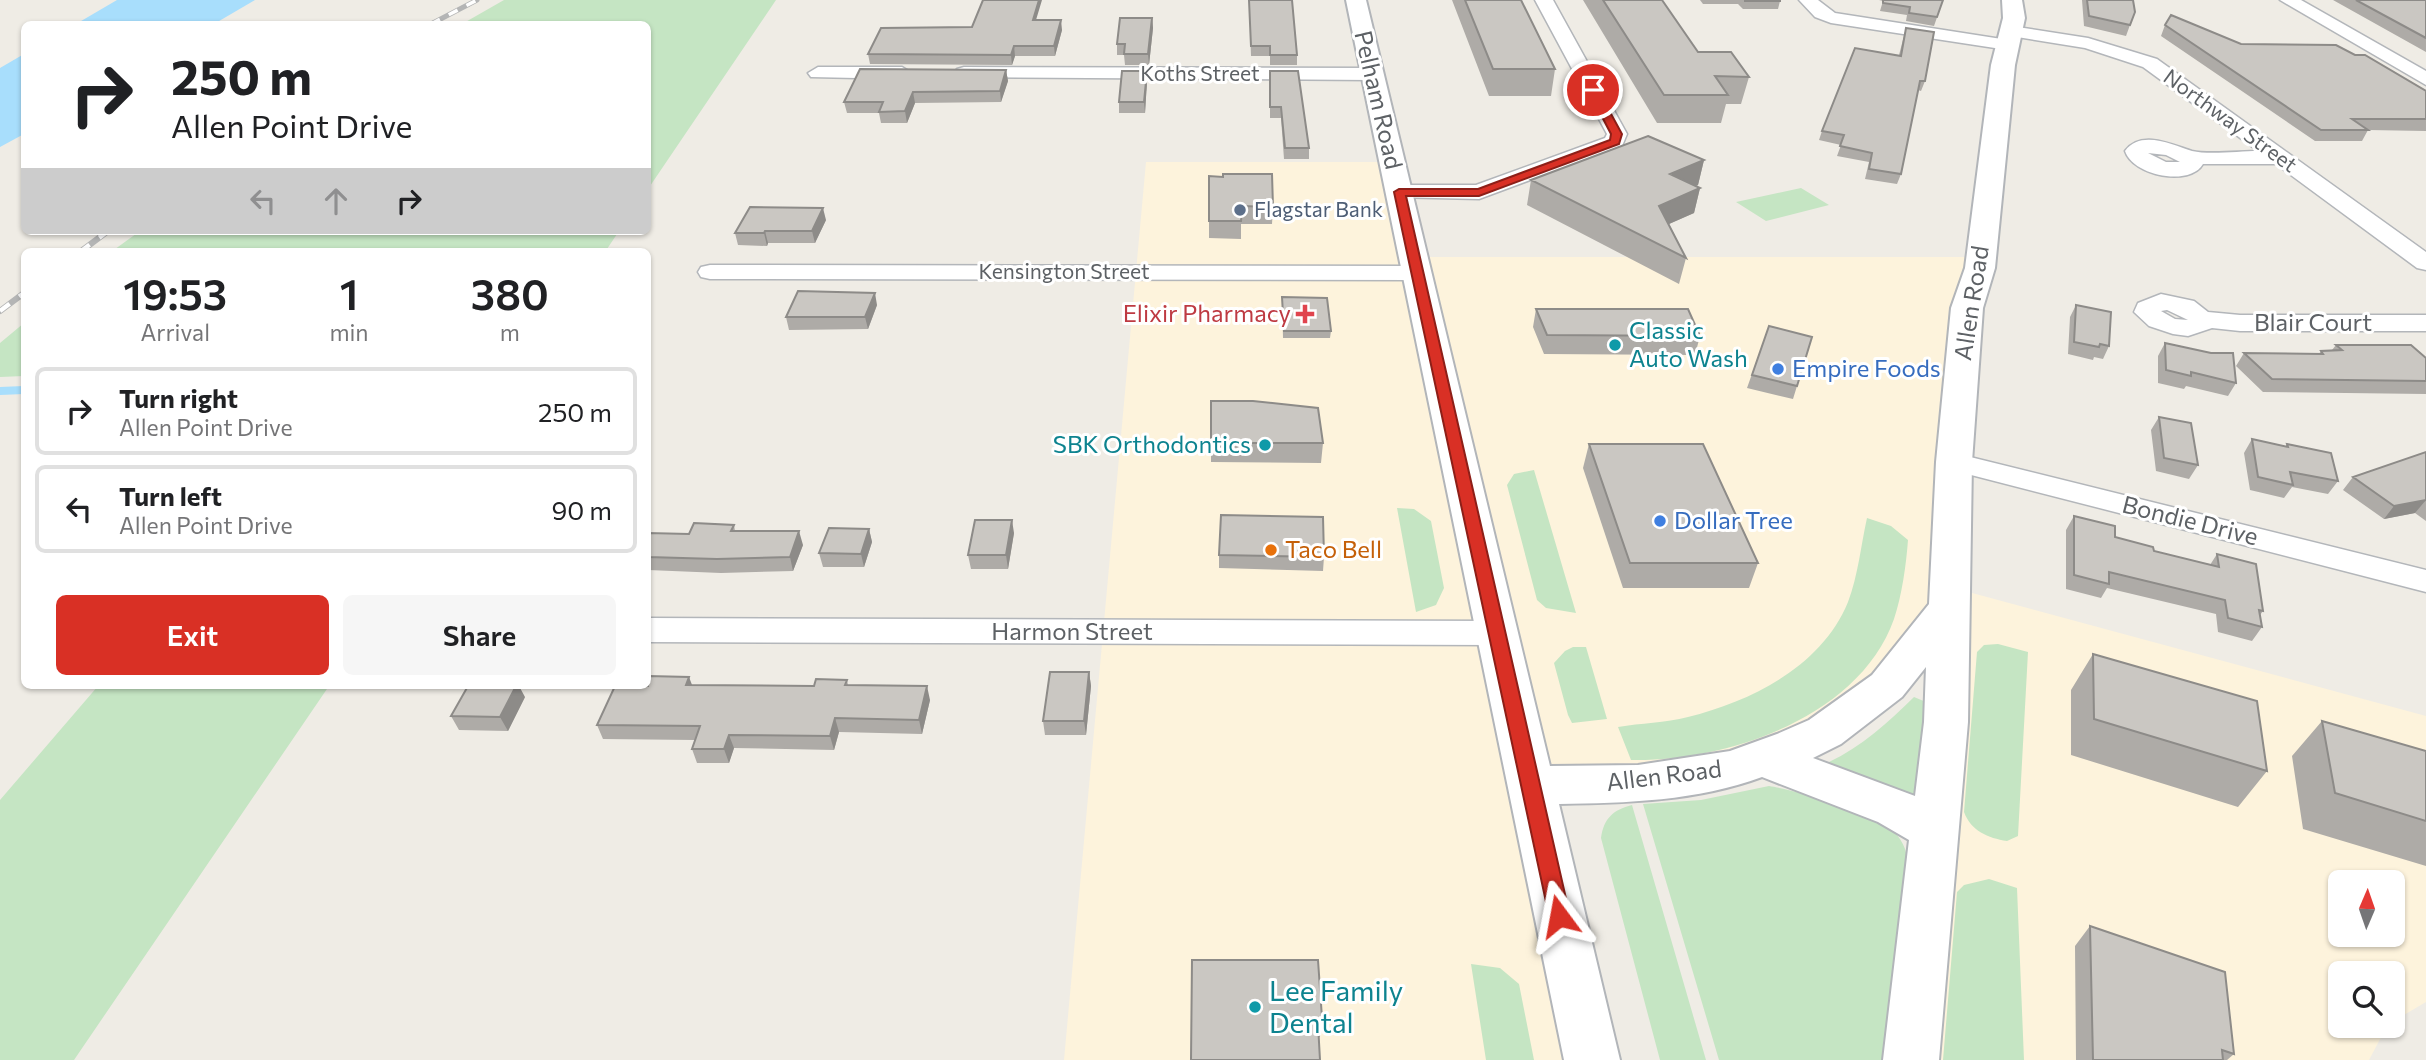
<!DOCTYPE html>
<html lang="en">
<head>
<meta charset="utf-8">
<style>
  body { margin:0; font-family:Commissioner,sans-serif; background:#f6f6f6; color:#202124; height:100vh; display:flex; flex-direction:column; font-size:26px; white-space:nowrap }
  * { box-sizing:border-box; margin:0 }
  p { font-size:23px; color:#757577 }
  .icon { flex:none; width:38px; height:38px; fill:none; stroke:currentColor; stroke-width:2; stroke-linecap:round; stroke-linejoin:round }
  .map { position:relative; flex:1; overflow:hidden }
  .side { position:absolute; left:21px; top:248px; width:630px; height:441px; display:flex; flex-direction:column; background:#fff; border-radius:10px; box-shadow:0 2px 5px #0004 }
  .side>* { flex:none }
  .top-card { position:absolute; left:21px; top:21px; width:630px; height:214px; border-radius:10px; box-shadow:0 2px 5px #0004; background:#fff; color:#202124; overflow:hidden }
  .needle { width:46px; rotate:2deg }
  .tools { position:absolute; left:2328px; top:870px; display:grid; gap:14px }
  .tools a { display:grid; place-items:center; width:77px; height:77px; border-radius:10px; background:#fff; box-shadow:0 2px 5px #0004; font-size:35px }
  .pin { position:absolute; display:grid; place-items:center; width:60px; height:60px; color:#fff; margin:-30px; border:4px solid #fff; border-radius:50%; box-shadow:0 2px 7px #0007 }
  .me { position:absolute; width:77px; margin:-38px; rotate:347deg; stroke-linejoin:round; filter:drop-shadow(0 0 5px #0008) }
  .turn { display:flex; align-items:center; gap:24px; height:147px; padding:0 35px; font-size:32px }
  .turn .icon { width:91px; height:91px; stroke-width:2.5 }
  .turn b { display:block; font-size:49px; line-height:60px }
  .lanes { display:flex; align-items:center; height:66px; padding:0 35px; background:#0003; justify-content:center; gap:35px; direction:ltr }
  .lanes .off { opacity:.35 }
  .eta { display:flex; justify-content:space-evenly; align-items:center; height:119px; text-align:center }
  .eta b { font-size:42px; font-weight:600; line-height:49px }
  .action { display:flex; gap:14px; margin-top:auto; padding:14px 35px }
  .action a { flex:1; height:80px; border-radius:10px; background:#d93025; color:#fff; font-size:28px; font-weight:600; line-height:80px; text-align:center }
  .action a+a { background:#f6f6f6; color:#202124 }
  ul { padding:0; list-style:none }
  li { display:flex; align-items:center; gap:21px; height:88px; margin:0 14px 10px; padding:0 21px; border:4px solid #e0e0e0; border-radius:10px }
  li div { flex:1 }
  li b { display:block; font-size:26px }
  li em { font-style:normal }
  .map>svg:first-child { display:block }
  .commercial { fill:#fdf3dc; fill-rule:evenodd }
  .green { fill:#c5e5c3 }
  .water { fill:#a8defc }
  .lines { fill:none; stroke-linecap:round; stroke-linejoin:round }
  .stream { stroke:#a8defc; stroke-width:8 }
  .street-casing { stroke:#b3b6ba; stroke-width:3 }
  .secondary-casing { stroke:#b2b5b9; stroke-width:4 }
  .street { fill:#fff; fill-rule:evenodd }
  .secondary { fill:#fff; fill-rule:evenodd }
  .rail-far1-casing { stroke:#b4b5b5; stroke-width:5 }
  .rail-casing { stroke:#b4b5b5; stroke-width:6 }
  .rail-far1 { stroke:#fff; stroke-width:3.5; stroke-dasharray:10; stroke-linecap:butt }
  .rail { stroke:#fff; stroke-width:4.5; stroke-dasharray:12; stroke-linecap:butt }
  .wall { fill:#aeaba7 }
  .shaded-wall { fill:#8d8b88 }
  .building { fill:#cac7c2; stroke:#8d8b88; stroke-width:2 }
  .route { fill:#d93025; stroke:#8d1f18; stroke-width:2 }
  .service-dot { fill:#5c6f8a; stroke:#fff; stroke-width:2.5 }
  .health-dot { fill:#e0444e; stroke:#fff; stroke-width:2.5 }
  .culture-dot { fill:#0f9aa8; stroke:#fff; stroke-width:2.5 }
  .shop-dot { fill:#3f7fe0; stroke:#fff; stroke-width:2.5 }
  .food-dot { fill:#e8710a; stroke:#fff; stroke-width:2.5 }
  .labels { text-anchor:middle; stroke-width:6; stroke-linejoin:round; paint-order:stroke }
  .far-street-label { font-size:21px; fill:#5d6165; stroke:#fff }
  .far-service-label { font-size:21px; fill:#4e5e75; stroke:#fff; text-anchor:start }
  .street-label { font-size:24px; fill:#5d6165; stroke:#fff }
  .health-label { font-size:24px; fill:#be3a42; stroke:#fff; text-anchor:end }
  .culture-label { font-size:24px; fill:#0d838f; stroke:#fff; text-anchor:start }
  .shop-label { font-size:24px; fill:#366cbe; stroke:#fff; text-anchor:start }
  .food-label { font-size:24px; fill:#c56008; stroke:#fff; text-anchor:start }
  .near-culture-label { font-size:28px; fill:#0d838f; stroke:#fff; text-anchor:start }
</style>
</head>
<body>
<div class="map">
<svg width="2426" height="1060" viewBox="0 0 2426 1060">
  <rect width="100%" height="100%" fill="#efece5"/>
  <path class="commercial" d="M1146,162H1391L1415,257H1980L1950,587L2426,716V1002L2392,1022V973H2340V1026H2387L2369,1060H1911L1949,609L1793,747L1530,785L1592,1060H1064ZM2340,882H2392V934H2340Z"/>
  <path class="green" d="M504,0H776L648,189V24H462Z
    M1801,188L1829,205L1766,221L1736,202Z
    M140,231H619L605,252H111Z
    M24,323V376L0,377V343Z
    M1534,470L1576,613L1546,608L1537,600L1507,485L1514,474Z
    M1397,508L1414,509L1431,521L1444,588L1436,605L1416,612Z
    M1867,518L1891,526L1908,540C1906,566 1902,595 1894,619C1859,718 1725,762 1631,760L1618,727C1641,723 1665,723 1688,717C1752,701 1822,666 1848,602C1858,576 1861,545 1867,518Z
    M1998,644L2028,652L2018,836L2007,841C1988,838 1971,831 1964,812L1977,652L1984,645Z
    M1573,647H1586L1607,719L1572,723L1568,715L1554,663L1565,651Z
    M98,686H329L74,1060H0V800Z
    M1914,697L1926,702L1928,705L1917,794L1912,796L1829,767V762C1861,747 1889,722 1914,697Z
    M1769,786C1795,790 1870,811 1889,827C1902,838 1907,849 1908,865L1884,1060H1719L1643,804L1701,800Z
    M1632,805L1706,1060H1660L1601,838C1604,818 1613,810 1632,805Z
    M1989,879L2017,888L2024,1060H1943L1957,892L1964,885Z
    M1471,964L1500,968L1519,984L1534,1060H1486Z"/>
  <path class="water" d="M117,0H255L214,24H76Z
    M24,54V134L0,147V68Z"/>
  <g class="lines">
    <path class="stream" d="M0,391L24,390"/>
    <g class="street-casing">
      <path id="street" d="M1535,0H1553L1627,134L1622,146L1479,199L1391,197L1388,192L1391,187L1399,185H1476L1605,138L1607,134Z
        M1799,0H1818L1835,13L2008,40L2017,45L2008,50L1831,23L1815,17Z
        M2280,0H2301L2426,71V85Z
        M2011,26L2088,38L2157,59L2426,252V270L2417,268L2276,164H2203C2190,187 2133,176 2125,151C2141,129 2173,145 2192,151C2209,155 2240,151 2258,151L2143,67L2085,48L2005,35L2002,31ZM2148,153L2166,155L2180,162H2166Z
        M818,67H902L912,73L902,79L811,77L808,73Z
        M964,67L1372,68L1382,74L1372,80L957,77L954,73L957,69Z
        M710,265L1418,266L1427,268L1430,273L1427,278L1418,280L710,279L701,277L698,272L701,267Z
        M2161,294L2194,301L2208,312L2240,315H2426V331H2240L2212,328L2188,336L2173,334L2149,326L2134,312L2138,303ZM2167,310L2188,320L2175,319L2161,311Z
        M1954,453L2426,570V592L1944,468L1939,462L1944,456Z
        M648,618L1496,621L1508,624L1513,633L1508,642L1496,645L648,642Z"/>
    </g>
    <g class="secondary-casing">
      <path id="secondary" d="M1346,0H1366L1550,766L1638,765L1730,751L1777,734L1809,720L1872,675L1929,604L1936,462L1951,308L1965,268L1991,65L2003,18L2002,0H2022L2025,18L2015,65L1995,268L1983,308L1972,462L1968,722L1939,1060H1883L1909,840L1878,822L1762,777C1697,801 1627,803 1559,804L1620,1060H1564ZM1926,667L1924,722L1915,796L1813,758L1841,744L1902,697Z"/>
    </g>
    <use href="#street" class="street"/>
    <use href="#secondary" class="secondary"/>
    <g class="rail-far1-casing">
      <path id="rail-far1" d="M431,24L477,0"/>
    </g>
    <g class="rail-casing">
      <path id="rail" d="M80,252L108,231
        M0,311L24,293"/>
    </g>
    <use href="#rail-far1" class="rail-far1"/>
    <use href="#rail" class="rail"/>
  </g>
  <path class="wall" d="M1249,0L1297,55V65H1270V56H1251Z
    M1452,0H1521L1555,69L1551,96H1489Z
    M1583,0H1662L1698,52L1749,77L1741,104H1726L1721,123H1657Z
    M1700,0H1780V1L1778,9H1743L1738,4H1703Z
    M1879,0H1943L1934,26L1906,21L1907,15L1880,11L1883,1Z
    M2082,0H2133L2130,25L2126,36L2084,26Z
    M2333,0H2426V52Z
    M1152,18L1153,28L1149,65H1125L1124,55H1117V44Z
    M1036,20L1062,30L1055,56H1015L1012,65L870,64L868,54L972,27Z
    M2165,25L2426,91V131L2368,130L2362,141H2315L2161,36Z
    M1906,28L1925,81L1921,91L1918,90L1901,174L1897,184L1865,179L1869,162L1837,156L1841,145L1819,140L1822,131L1899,55Z
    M1006,70L1008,81L1001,102L915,103L907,123H881L879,113H847L844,102Z
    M1147,71V81L1145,113H1119V102Z
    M1270,71L1309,148V159H1284L1281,118H1270Z
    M1704,160L1698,185L1695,186L1700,188L1694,213L1669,224L1686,258L1679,284L1527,205L1531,180Z
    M1209,176L1273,207L1272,224H1241V239L1209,238Z
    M826,220L815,243H768L767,246L738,245L735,233Z
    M1282,297L1331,331L1330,338H1283Z
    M877,305L868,329L789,330L786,317Z
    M2076,305L2109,346L2103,359L2094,357L2093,360L2068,354L2070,317Z
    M1536,309L1700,336L1695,355L1544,354L1533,327Z
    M1769,326L1797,386L1793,399L1747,388Z
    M2165,343L2236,383L2228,396L2186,386L2184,389L2158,383V356Z
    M2336,345L2426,358V394L2263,392L2236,366L2244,353L2319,354L2321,351L2332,350Z
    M1211,401L1323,443L1321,463L1211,462Z
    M2159,417L2198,465L2189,479L2156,471L2151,430Z
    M2252,439L2286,447L2287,444L2338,481L2328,494L2292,487L2284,498L2250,490L2244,453Z
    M1589,444L1758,563L1749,588H1623L1583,468Z
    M2426,452V521L2415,513L2384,519L2343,490L2353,477Z
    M2074,516L2115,537L2154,551L2210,565L2217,554L2263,611L2260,615L2262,627L2252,641L2218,632L2216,614L2107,588L2101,598L2066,589V530Z
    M734,525L735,531L803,545L793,571L721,573L648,570V533L689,534Z
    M869,529L872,542L864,567H823L819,553Z
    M1014,533L1008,569H971L968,555Z
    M1219,555L1324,557L1323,571L1219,568Z
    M2093,654L2267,771L2238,807L2071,755V690Z
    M1089,672L1091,686L1086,735H1045L1043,721Z
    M847,680L848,685L930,700L922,734L839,732L834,750L734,748L729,763H697L692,749L695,740L603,739L597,725L692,685L814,686Z
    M525,697L508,731L459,730L451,716Z
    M2322,721L2426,751V866L2303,829L2292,756Z
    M2090,926L2234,1054L2227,1060H2076L2075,946Z"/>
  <path class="shaded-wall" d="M1039,0H1042L1033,30V20Z
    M1152,18L1153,28L1149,65L1148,54Z
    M1061,20L1062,30L1055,56L1054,46Z
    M1014,46L1015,56L1012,65L1011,55Z
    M1006,70L1008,81L1001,102L1000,91Z
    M1147,71V81L1145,113L1144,102Z
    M913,92L915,103L907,123L905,111Z
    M1704,160L1698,185L1664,199L1670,174Z
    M1700,188L1694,213L1653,231L1659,206Z
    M823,208L826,220L815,243L812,231Z
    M765,231L768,243L767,246L764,233Z
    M875,293L877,305L868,329L865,317Z
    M2426,500L2415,513L2384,519L2394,506Z
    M1012,520L1014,533L1008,569L1006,555Z
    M869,529L872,542L864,567L861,554Z
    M799,531L803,545L793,571L790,557Z
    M1089,672L1091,686L1086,735L1084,721Z
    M689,677L694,690L686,685Z
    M516,686H519L525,697L508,731L500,717Z
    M927,686L930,700L922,734L919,720Z
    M835,718L839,732L834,750L830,736Z
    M729,735L734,748L729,763L724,749Z
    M1322,1018L1320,1036L1316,1042L1318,1024Z"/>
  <path class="building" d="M983,0H1039L1033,20H1061L1054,46H1014L1011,55L868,54L881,28L972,27Z
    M1249,0H1292L1297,55H1270V46H1251Z
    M1465,0H1521L1555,69H1493Z
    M1603,0H1662L1698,52H1731L1749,77L1715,76L1728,95H1664Z
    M1745,0H1780V1H1745Z
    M1883,0H1943L1937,17L1909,13L1910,7L1883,3Z
    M2087,0H2133L2135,12L2130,25L2089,16Z
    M2356,0H2426V38Z
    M2171,15L2241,44L2336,45L2355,55H2365L2426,91V119H2352L2368,130H2321L2165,25Z
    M1120,18H1152L1148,54H1124L1125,44H1117Z
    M1906,28L1934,32L1925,81H1920L1901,174L1869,169L1872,153L1840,146L1844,135L1822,131L1855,48L1901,56Z
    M860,69L1006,70L1000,91L913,92L905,111L879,112L883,102H844Z
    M1122,71H1147L1144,102H1119Z
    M1270,71H1298L1309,148H1285L1281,107H1270Z
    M1648,136L1704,160L1670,174L1700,188L1659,206L1686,258L1531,180Z
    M1223,174H1272L1273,207L1242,206L1241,221H1209V176L1223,177Z
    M750,207L823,208L812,231H765L764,233H735Z
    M798,291L875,293L865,317H786Z
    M1282,297L1327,298L1331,331H1284Z
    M2076,305L2111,312L2109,346L2100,344L2099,347L2074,342Z
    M1536,309H1688L1700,336L1547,335Z
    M1769,326L1812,337L1797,386L1752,375Z
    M2165,343L2211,353H2233L2236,383L2191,372V376L2166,370Z
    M2336,345H2411L2426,358V381L2272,379L2244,353L2323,354L2321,351L2342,350Z
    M1211,401H1253L1318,408L1323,443H1211Z
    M2159,417L2191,423L2198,465L2164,458Z
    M2252,439L2288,447L2287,444L2331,453L2338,481L2290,472L2293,485L2258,477Z
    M1589,444H1703L1758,563H1630Z
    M2426,452V500L2394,506L2353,477Z
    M1221,515L1323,517L1324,557L1219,555Z
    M2074,516L2115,526V537L2153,547L2154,551L2219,567L2217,554L2256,564L2263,611L2259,610L2262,627L2228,618L2225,600L2109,572V584L2074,575Z
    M975,520H1012L1006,555H968Z
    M694,523L734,525L731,531H799L790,557L717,559L648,557V533L689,534Z
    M829,528L869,529L861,554L819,553Z
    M2093,654L2257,701L2267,771L2094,719Z
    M1050,672H1089L1084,721H1043Z
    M648,676L689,677L686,685L814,686L816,679L847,680L845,685L927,686L919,720L835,718L830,736L729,735L724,749H692L700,726L597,725L615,686H648Z
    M468,686H516L500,717L451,716Z
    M2322,721L2426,751V821L2335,793Z
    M2090,926L2225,972L2234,1054L2222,1050L2223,1060H2093Z
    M1192,960H1318L1322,1018L1318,1024L1320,1060H1191Z"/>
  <path class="route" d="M1593,87L1598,90L1622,134L1619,144L1479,196H1406L1570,916L1567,922L1559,925L1552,922L1549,916L1394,192L1399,189H1478L1610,140L1611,134L1588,90Z"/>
  <circle class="service-dot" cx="1240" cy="210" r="7"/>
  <path class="health-dot" d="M1301.5 303.5h7v7h7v7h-7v7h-7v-7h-7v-7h7z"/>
  <g class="culture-dot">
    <circle cx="1615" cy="345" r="7"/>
    <circle cx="1265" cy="445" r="7"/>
    <circle cx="1255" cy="1007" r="7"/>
  </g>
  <g class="shop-dot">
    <circle cx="1778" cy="369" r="7"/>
    <circle cx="1660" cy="521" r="7"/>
  </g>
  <circle class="food-dot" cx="1271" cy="550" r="7"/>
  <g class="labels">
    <g class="far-street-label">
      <text x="1200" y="81">Koths Street</text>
      <text transform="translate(2230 121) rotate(36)" y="7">Northway Street</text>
      <text x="1064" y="279">Kensington Street</text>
    </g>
    <g class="far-service-label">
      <text x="1254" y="217">Flagstar Bank</text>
    </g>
    <g class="street-label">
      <text transform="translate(1378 100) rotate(77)" y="8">Pelham Road</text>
      <text transform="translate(1972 303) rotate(-81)" y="8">Allen Road</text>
      <text x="2313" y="331">Blair Court</text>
      <text transform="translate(2190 521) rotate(14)" y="8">Bondie Drive</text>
      <text x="1072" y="640">Harmon Street</text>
      <text transform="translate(1664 776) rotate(-7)" y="8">Allen Road</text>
    </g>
    <g class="health-label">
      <text x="1291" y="322">Elixir Pharmacy</text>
    </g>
    <g class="culture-label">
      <text x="1629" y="339">Classic<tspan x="1629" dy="28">Auto Wash</tspan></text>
      <text x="1251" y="453" text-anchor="end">SBK Orthodontics</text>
    </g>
    <g class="shop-label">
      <text x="1792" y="377">Empire Foods</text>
      <text x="1674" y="529">Dollar Tree</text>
    </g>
    <g class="food-label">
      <text x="1285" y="558">Taco Bell</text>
    </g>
    <g class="near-culture-label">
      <text x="1269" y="1001">Lee Family<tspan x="1269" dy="32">Dental</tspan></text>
    </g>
  </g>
</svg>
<div class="tools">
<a><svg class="needle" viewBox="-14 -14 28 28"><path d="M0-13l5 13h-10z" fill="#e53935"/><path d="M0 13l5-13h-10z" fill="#757577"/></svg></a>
<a><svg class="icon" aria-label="search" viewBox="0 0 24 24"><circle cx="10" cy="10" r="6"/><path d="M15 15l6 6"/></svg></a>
</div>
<div class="pin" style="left:1593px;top:90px;background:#d93025"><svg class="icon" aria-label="arrive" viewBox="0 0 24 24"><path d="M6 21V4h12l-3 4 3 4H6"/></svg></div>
<svg class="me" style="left:1559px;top:916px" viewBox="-20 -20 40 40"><path d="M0-17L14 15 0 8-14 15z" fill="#d93025" stroke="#fff" stroke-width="4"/></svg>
<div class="top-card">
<div class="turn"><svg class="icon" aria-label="right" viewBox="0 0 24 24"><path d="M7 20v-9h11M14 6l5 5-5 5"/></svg><div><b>250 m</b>Allen Point Drive</div></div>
<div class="lanes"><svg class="icon off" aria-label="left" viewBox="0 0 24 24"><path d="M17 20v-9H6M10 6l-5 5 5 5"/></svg><svg class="icon off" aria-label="ahead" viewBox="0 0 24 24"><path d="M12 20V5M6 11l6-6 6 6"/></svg><svg class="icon" aria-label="right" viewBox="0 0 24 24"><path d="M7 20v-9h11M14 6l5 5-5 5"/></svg></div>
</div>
<section class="side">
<div class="eta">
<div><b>19:53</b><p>Arrival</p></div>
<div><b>1</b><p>min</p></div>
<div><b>380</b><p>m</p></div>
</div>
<ul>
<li><svg class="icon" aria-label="right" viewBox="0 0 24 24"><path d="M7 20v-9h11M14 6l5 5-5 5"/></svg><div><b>Turn right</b><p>Allen Point Drive</p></div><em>250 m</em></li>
<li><svg class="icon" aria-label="left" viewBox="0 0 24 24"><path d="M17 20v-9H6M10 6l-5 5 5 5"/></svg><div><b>Turn left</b><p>Allen Point Drive</p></div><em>90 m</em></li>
</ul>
<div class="action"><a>Exit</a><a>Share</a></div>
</section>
</div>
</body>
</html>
